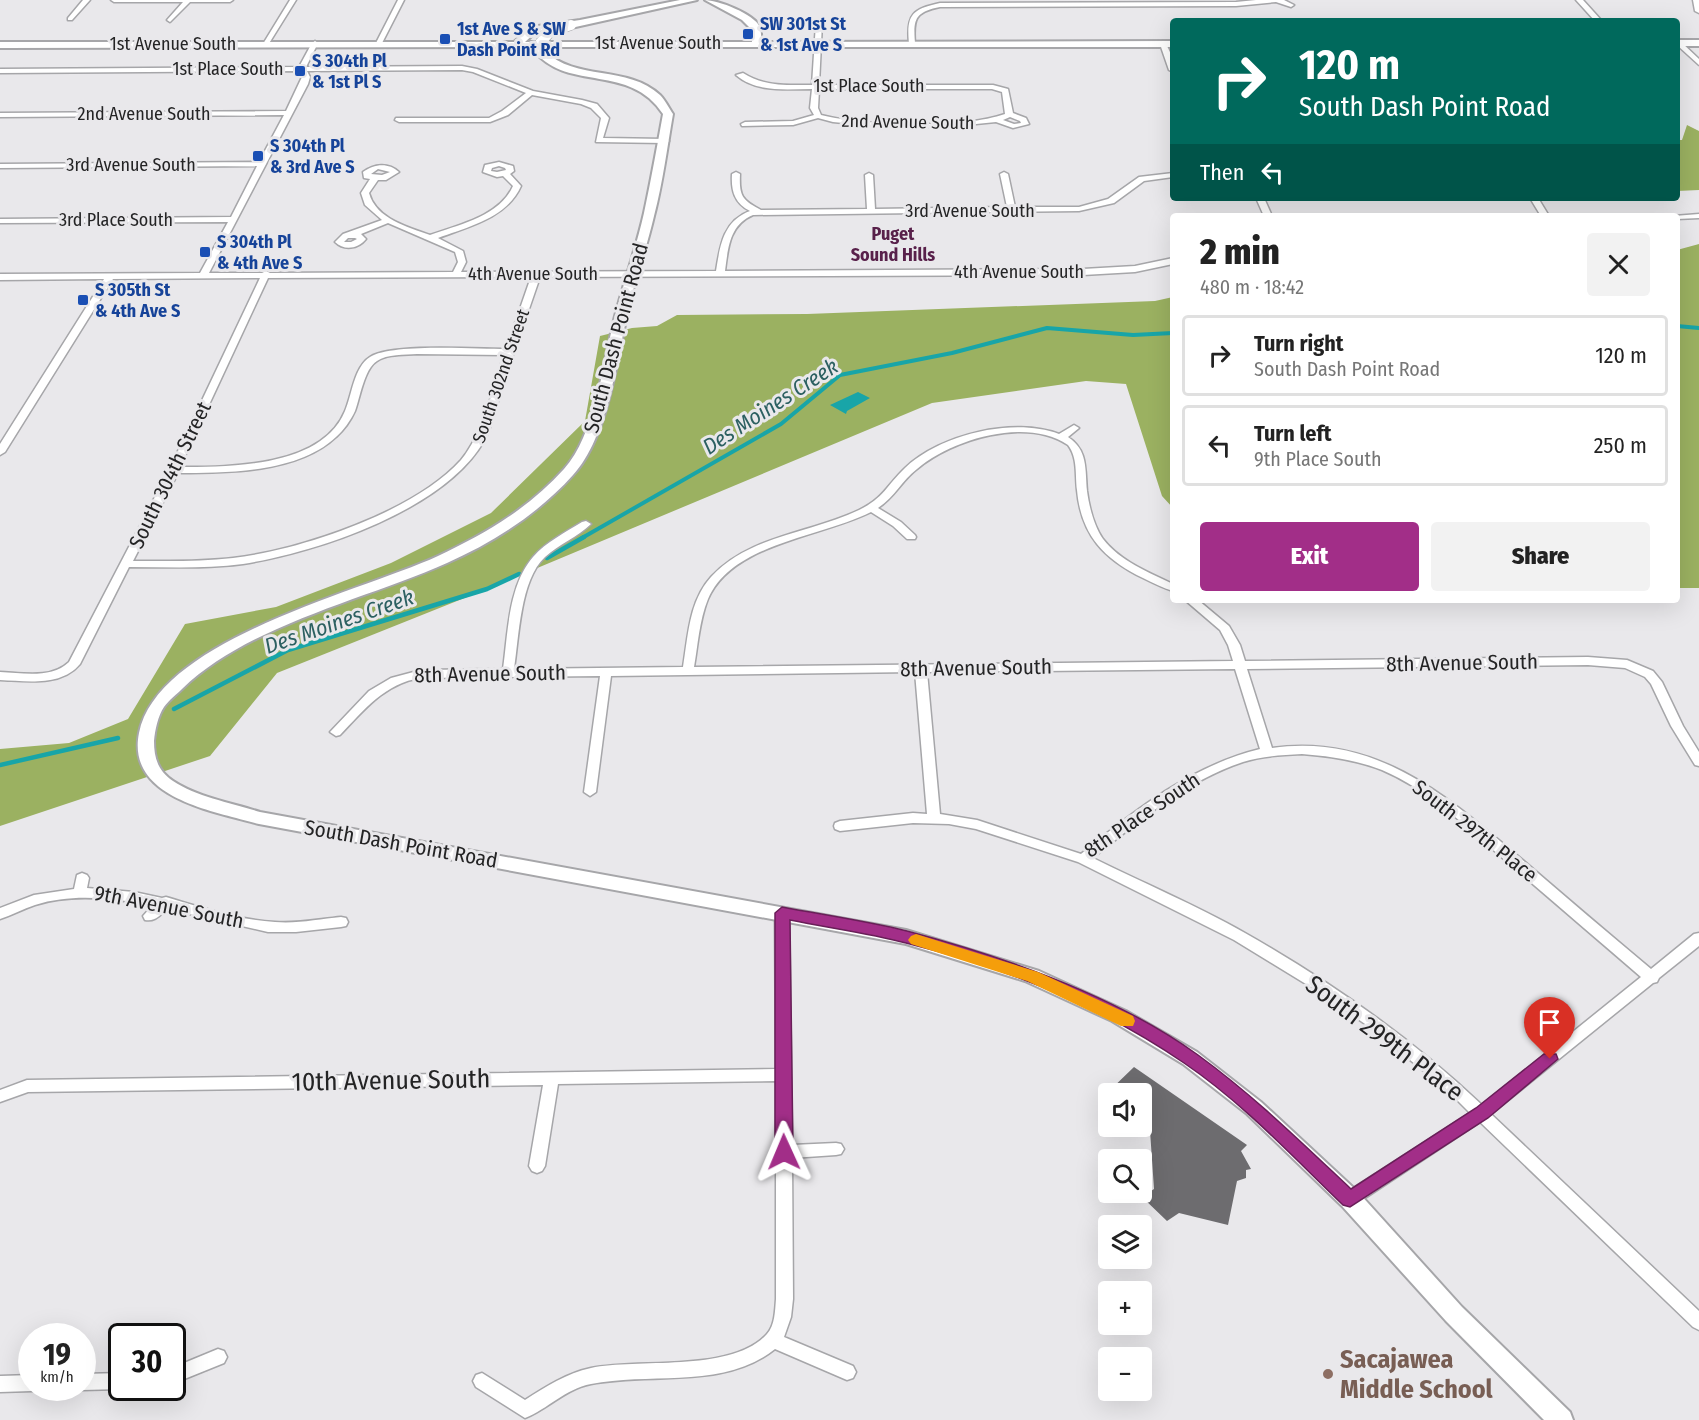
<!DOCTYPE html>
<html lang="en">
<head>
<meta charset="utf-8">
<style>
  body { margin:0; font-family:"Fira Sans Condensed",sans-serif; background:#f2f2f2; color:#222; height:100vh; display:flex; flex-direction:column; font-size:22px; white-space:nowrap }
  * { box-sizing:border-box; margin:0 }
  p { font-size:20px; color:#767676 }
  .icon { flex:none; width:33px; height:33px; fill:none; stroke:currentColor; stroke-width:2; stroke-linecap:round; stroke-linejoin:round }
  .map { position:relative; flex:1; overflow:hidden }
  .side { position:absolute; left:1170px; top:213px; width:510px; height:390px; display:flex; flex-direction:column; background:#fff; border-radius:6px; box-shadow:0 6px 24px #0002 }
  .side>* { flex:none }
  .banner { position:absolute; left:1170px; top:18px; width:510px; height:183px; border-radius:6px; box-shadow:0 6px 24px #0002; background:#00695c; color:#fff; overflow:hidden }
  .controls { position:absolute; left:1098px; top:1083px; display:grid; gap:12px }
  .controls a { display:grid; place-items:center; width:54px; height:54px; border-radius:6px; background:#fff; box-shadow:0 6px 24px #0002; font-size:30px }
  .speed { position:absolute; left:18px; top:1323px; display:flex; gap:12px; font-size:30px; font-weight:700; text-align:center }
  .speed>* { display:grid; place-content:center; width:78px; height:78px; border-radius:50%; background:#fff; box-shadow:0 6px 24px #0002; line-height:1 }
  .speed small { font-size:15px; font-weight:400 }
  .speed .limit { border:3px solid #111; border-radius:9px; background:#fff; color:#111 }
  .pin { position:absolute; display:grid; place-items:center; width:51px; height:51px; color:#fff; margin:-62px -26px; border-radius:50% 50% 50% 0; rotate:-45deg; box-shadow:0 0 6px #0007 }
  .pin .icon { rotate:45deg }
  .me { position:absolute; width:66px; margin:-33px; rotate:359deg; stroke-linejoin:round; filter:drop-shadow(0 0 4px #0008) }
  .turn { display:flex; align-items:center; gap:21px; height:126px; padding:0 30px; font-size:27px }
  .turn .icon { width:78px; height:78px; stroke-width:2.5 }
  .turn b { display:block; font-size:42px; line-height:51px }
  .then { display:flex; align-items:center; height:57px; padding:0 30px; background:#0003; gap:12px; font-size:22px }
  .round { display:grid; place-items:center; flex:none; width:63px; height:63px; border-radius:6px; background:#f2f2f2 }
  .overview { display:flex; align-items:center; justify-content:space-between; height:102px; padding:0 30px }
  h1 { font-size:36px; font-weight:800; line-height:45px }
  .cta { display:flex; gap:12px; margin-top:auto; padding:12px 30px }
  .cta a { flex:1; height:69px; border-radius:6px; background:#a22e88; color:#fff; font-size:24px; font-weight:800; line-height:69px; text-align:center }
  .cta a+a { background:#f2f2f2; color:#222 }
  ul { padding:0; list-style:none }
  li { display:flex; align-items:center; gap:18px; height:81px; margin:0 12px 9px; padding:0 18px; border:3px solid #e0e0e0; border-radius:6px }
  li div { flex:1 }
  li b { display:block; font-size:22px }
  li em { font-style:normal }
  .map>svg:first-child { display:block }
  .forest { fill:#9bb161 }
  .water { fill:#18a5a8 }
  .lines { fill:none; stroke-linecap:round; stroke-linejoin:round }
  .stream-far1 { stroke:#18a5a8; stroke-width:4 }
  .stream { stroke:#18a5a8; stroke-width:4.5 }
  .building { fill:#6d6c6f }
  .street-casing { stroke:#a6a6a9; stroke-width:3 }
  .secondary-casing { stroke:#a6a6a9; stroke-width:4 }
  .street { fill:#fff; fill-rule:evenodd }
  .secondary { fill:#fff; fill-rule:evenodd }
  .secondary-bridge-casing { stroke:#a6a6a9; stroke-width:11; stroke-linecap:butt }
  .secondary-bridge { stroke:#fff; stroke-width:10 }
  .route { fill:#a22e88; stroke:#691e58; stroke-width:1.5 }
  .slow { fill:#f59e0b }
  .transit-dot { fill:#1a4fb4; stroke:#e9e8eb; stroke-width:2 }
  .education-dot { fill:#8d6e63; stroke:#e9e8eb; stroke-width:2 }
  .labels { text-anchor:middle; stroke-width:6; stroke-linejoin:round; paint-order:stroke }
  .far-transit-label { font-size:18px; font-weight:bold; fill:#164399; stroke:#e9e8eb; text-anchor:start }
  .far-street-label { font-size:18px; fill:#242425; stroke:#e9e8eb }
  .far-neighbourhood-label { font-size:18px; font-weight:bold; fill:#58204a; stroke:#e9e8eb }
  .street-label { font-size:21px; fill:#242425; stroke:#e9e8eb }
  .water-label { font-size:22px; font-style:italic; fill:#2c6061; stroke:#e9e8eb }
  .near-street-label { font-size:26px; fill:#242425; stroke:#e9e8eb }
  .near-education-label { font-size:26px; font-weight:bold; fill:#785e54; stroke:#e9e8eb; text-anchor:start }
</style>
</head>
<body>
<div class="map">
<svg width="1699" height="1420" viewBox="0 0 1699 1420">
  <rect width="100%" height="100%" fill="#e9e8eb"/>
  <path class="forest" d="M1687,125L1699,131V190L1677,191V140H1682Z
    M1699,244V588H1677V250Z
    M1173,297V508L1162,496L1126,384L1086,381L932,403L487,589L277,673L210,756L0,826V749L69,743L128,719L185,624L276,607L391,563L491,513L585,421L600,336L632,328L657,326L677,315L807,314L1155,301Z"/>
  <path class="water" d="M858,392L870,398L847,411L846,414L830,405Z"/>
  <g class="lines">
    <path class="stream-far1" d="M1677,326L1699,328
      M582,538L781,424L840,375L952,353L1047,328L1133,335L1173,333"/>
    <path class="stream" d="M547,558L584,537
      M174,709L288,650L487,589L519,574
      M0,765L118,738"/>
  </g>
  <path class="building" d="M1134,1067L1247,1145L1241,1151L1251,1169L1246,1170V1178L1237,1181L1228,1225L1179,1213L1167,1221L1142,1197L1154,1189L1149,1116L1142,1111V1094H1106Z"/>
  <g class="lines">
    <g class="street-casing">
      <path id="street" d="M83,0H90L72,20H68V18Z
        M111,0H233L230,2H190L170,22L167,20L183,2H114Z
        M290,0H296L268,45H264L263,44Z
        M398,0H404L382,43L377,44L376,43Z
        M1256,0H1284L1294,5L1291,7L1276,2L1236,6L940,7C915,12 913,19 915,43L912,45L909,43C906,14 913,9 940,3L1236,2Z
        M1576,0H1583L1602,21H1595Z
        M1693,0H1699V13L1695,11Z
        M819,21L822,23L819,85H993L1008,89L1013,113L1026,118L1029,124L1013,128L996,122L946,127H884L833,122L818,118L793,125L742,126L741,124L745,122L793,121L814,115L810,108L812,89C786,89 757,93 736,75L743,73C765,87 786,85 812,85L816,23ZM819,89H992L1002,92L1005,114C962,129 865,126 821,115L818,108ZM1010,117L1020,121L1021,123L1014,124L1003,120Z
        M315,41L318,43L306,67L462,66L477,69L533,91L582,100L597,104L609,118L603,138L665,139L669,141L665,143L596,142L601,118L591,108L581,104L532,95L508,115L490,122H399L395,120L396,118H489L502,111L526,93L473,72L462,70L307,71L310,77L308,84L209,273H262L266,271L270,273L453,272L458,262L455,252L388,223L361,234L366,239C358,249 344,251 335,242L343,234L382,220L365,205L361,193L370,179L364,178L363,172C374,164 388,162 399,172L386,180H378L369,193C376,219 408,227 430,235C458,225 500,216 513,186L503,176L497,177L483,172L485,165L499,162L513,166L514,171L510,174L521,186C507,218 468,227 438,238L463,251L466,262L461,272L716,271C720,246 723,221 750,211C734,203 731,190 732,174L736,172L740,174C739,196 742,200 761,210L867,209L865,175L869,173L873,175L875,209L1007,207L1000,174L1004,172L1008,174L1015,207H1079L1108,199L1139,177L1173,173V177L1144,181L1114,203L1079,211L753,215C729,225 728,249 725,271L1083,269L1135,266L1173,258V264L1135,272L1083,275L540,277C527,315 514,352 502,389C496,405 493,426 484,441C444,510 318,552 243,564C205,569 167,567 129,567L80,664C61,687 26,681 0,680V672C23,673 51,679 69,662L169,470L260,278L113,279L5,452L0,455V444L104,279L0,280V274L200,273L228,222L0,223V219L231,217L257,166L0,168V164L259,162L284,115L0,117V113L286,111L302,77L300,71L0,73V69L299,67L312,43ZM499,166L505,168L506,170L497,172L491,171L492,168ZM378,169L390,172L382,175L371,174ZM348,238H355L357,239L351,242H344ZM531,277L506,349C478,349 391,343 370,357C354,367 352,395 345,411C322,467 231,467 180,467L268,278ZM417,354L504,355C493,387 483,434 461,460C414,512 301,550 233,558C200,562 166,561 133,561L178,473C227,473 298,473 336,437C343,431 351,420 355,411C360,398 364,369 377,361C387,354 405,355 417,354Z
        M1677,41L1681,42L1699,59V65L1677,45Z
        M1163,42C1171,48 1173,62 1173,72L1169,70L1160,44Z
        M1256,198H1264L1272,216H1264Z
        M1530,198H1538L1549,216H1541Z
        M1699,214V218L1677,219V216H1674Z
        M1074,425L1079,428L1068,437C1088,450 1085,469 1087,491C1089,506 1094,526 1103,539C1120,561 1148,572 1173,584V591C1163,588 1153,583 1143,578C1104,559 1081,535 1077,490C1075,475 1078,458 1068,445C1026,417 953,439 917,469C902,480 895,497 878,508L901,522L915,535L916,537L915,539H907L893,526L871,512C822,537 732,543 708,599C699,621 698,645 694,667L1233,661L1228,645L1220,630L1185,600H1198L1229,626L1240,645L1245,661L1588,657L1627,660L1653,671L1662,682L1683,726L1699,752V766L1695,765L1671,726L1651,684L1645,677L1625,668L1588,665L1247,669L1272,748C1379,733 1450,799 1525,862C1567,898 1609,934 1651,969L1694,934L1699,933V946L1659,978L1657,982L1653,983L1491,1114L1699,1311V1330L1693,1327L1480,1122L1356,1204L1350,1206L1344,1204L1342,1199L1344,1194L1470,1113L1446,1089L1368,1026L1319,992L1234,940L1078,862L976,829L949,824L913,823L840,831L835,829L834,826L835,823L840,821L913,813L927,814L915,672L611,676L596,792L590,796L584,792L600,676L421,678C385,683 364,710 340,735L336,736L330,732L369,691L391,678L421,670L503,669C508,634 508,586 533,557C546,542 566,532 582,522L586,521L591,524C578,537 559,544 545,557C520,580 519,637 514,669L683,667C688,637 689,601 711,577C748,536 811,533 859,510C884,498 887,485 905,468C941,434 1014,417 1059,434ZM1235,669L1260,749C1191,766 1135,810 1081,854L977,820L940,814L927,672ZM1302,754C1329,756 1356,760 1382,770C1429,790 1468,828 1506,861C1551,900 1596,938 1641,977L1482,1105C1411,1038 1330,981 1245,933C1196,905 1143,883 1093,858C1139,821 1186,781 1243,762C1262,756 1282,755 1302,754Z
        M82,873L87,875L89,878L87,888L134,892L162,898L166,897C200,907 238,920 275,922C297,924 319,919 341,917L346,918L348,922L346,926L341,927L296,932H268L167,909C160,915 155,922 145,920L143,916L152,906C115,898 73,893 35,905C23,909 12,915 0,919V908L34,895L74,889L77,875Z
        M782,908L787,909L789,913L792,1145L836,1143L841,1144L844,1149L841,1154L836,1155L792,1158L793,1299L791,1317L784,1337L853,1366L856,1372L853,1378L847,1380L775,1349C724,1390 651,1372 591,1384C565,1389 548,1409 525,1418L476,1387L473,1381L476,1375L482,1373L525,1400C545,1387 567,1373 591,1368C639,1358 732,1373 767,1334C775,1325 775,1311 776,1299V1081L558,1084L545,1166L542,1171L537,1173L532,1171L529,1166L543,1085L28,1092L0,1102V1090L27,1080L776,1069L775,913L777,909Z
        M218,1349L224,1351L227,1357L224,1363L172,1384V1368Z
        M122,1373V1388H126L122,1389L82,1390L76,1388H82V1374Z
        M32,1375V1388L38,1389L32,1391L0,1392V1376Z"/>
    </g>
    <g class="secondary-casing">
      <path id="secondary" d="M680,0H697L571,28L537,31L525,42H752L750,28L742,20L705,0C718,0 754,14 760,27C761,31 761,37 762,42L1173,41V47H545V51C575,81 628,65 660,95C665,100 669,108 673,114C667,148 663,182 654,216C647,246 637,275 629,305C618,355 608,438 573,475C538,514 494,542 447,563C364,600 248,625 182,689C177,694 169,700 164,707C158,716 155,730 154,741C154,758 158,771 173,781C197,797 232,803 260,812L906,930L1039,971L1126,1011L1197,1052L1261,1102L1358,1192L1462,1307L1570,1412L1573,1420H1544L1446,1321L1342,1206L1247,1114L1183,1064L1112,1021L1025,981L906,944L259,824C213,811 126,798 139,733C158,639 360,592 438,556C485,534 529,508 564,469C595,435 603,364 614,320C623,284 636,249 644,213C651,180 657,147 663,114C630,63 569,92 535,52V47L0,48V42H514L531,27L580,20Z
        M1677,40H1699V46H1677Z"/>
    </g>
    <use href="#street" class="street"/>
    <use href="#secondary" class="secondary"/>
    <g class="secondary-bridge-casing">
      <path id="secondary-bridge" d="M540,43L550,32L571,25"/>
    </g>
    <use href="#secondary-bridge" class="secondary-bridge"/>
  </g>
  <path class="route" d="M782,907C824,915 866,921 907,931C1005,957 1115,995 1198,1055C1253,1095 1301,1142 1351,1189L1476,1108L1544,1054H1556L1558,1059L1488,1118L1350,1207L1343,1205C1292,1156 1243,1103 1184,1063C1101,1006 1003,967 906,943C868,933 829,928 790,920L793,1152L790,1158L784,1160L778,1158L775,1152V913Z"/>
  <path class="slow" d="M916,934L1038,972L1133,1016L1135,1021L1133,1026H1121L1027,981L911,944L908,940L911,936Z"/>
  <g class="transit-dot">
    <rect x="742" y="28" width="12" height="12" rx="3"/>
    <rect x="439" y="33" width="12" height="12" rx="3"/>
    <rect x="294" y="65" width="12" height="12" rx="3"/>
    <rect x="252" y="150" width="12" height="12" rx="3"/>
    <rect x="199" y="246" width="12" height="12" rx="3"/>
    <rect x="77" y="294" width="12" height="12" rx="3"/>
  </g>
  <circle class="education-dot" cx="1328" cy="1374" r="6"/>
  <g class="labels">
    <g class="far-transit-label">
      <text x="760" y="30">SW 301st St<tspan x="760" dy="21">&amp; 1st Ave S</tspan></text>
      <text x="457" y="35">1st Ave S &amp; SW<tspan x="457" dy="21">Dash Point Rd</tspan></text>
      <text x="312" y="67">S 304th Pl<tspan x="312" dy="21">&amp; 1st Pl S</tspan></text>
      <text x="270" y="152">S 304th Pl<tspan x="270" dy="21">&amp; 3rd Ave S</tspan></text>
      <text x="217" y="248">S 304th Pl<tspan x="217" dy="21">&amp; 4th Ave S</tspan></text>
      <text x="95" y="296">S 305th St<tspan x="95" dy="21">&amp; 4th Ave S</tspan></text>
    </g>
    <g class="far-street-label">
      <text x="658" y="49">1st Avenue South</text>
      <text x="173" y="50">1st Avenue South</text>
      <text x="228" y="75">1st Place South</text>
      <text x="869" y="92">1st Place South</text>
      <text x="144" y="120">2nd Avenue South</text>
      <text transform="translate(908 122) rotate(1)" y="6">2nd Avenue South</text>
      <text x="131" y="171">3rd Avenue South</text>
      <text x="970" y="217">3rd Avenue South</text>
      <text x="116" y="226">3rd Place South</text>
      <text x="1019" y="278">4th Avenue South</text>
      <text x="533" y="280">4th Avenue South</text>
      <text transform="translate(501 376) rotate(-71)" y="6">South 302nd Street</text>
    </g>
    <g class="far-neighbourhood-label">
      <text x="893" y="240">Puget<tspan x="893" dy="21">Sound Hills</tspan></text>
    </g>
    <g class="street-label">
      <text transform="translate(616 338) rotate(-75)" y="7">South Dash Point Road</text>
      <text transform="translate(170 475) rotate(-64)" y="7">South 304th Street</text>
      <text transform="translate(1462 663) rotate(-1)" y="7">8th Avenue South</text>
      <text transform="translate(976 668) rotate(-1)" y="7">8th Avenue South</text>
      <text transform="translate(490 674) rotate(-1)" y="7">8th Avenue South</text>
      <text transform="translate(1142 815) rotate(-34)" y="7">8th Place South</text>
      <text transform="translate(1475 831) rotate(38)" y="7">South 297th Place</text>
      <text transform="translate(401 844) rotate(10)" y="7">South Dash Point Road</text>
      <text transform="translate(169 907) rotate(11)" y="7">9th Avenue South</text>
    </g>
    <g class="water-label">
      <text transform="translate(770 406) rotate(-33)" y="8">Des Moines Creek</text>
      <text transform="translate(339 621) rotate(-19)" y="8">Des Moines Creek</text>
    </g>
    <g class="near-street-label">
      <text transform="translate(1385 1038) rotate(37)" y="9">South 299th Place</text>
      <text transform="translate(391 1080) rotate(-1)" y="9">10th Avenue South</text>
    </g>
    <g class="near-education-label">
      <text x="1340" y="1368">Sacajawea<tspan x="1340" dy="30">Middle School</tspan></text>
    </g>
  </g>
</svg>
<div class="controls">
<a><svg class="icon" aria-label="sound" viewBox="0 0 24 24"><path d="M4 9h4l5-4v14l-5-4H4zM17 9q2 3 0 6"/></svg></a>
<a><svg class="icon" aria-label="search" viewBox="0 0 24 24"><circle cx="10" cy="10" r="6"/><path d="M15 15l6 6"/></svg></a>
<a><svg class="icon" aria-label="layers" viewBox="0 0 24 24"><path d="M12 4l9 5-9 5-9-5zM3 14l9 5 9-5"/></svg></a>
<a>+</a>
<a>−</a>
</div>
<div class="speed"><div>19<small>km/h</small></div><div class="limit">30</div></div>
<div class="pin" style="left:1550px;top:1059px;background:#d93025"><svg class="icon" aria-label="arrive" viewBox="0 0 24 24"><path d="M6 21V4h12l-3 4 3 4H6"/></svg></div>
<svg class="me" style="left:784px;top:1152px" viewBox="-20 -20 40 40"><path d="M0-17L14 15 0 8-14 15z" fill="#a22e88" stroke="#fff" stroke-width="4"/></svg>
<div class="banner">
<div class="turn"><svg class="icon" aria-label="right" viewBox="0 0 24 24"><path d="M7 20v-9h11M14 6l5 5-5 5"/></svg><div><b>120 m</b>South Dash Point Road</div></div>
<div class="then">Then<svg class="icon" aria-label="left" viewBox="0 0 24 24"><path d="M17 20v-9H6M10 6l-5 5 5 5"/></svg></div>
</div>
<section class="side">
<div class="overview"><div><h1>2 min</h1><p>480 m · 18:42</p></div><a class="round"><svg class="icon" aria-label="close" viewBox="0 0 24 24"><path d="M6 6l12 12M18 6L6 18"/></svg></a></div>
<ul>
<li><svg class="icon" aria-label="right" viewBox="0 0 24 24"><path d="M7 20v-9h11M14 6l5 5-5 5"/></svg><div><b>Turn right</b><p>South Dash Point Road</p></div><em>120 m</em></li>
<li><svg class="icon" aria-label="left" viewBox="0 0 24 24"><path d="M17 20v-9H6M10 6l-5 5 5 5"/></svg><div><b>Turn left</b><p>9th Place South</p></div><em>250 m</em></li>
</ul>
<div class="cta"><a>Exit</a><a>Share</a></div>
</section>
</div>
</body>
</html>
